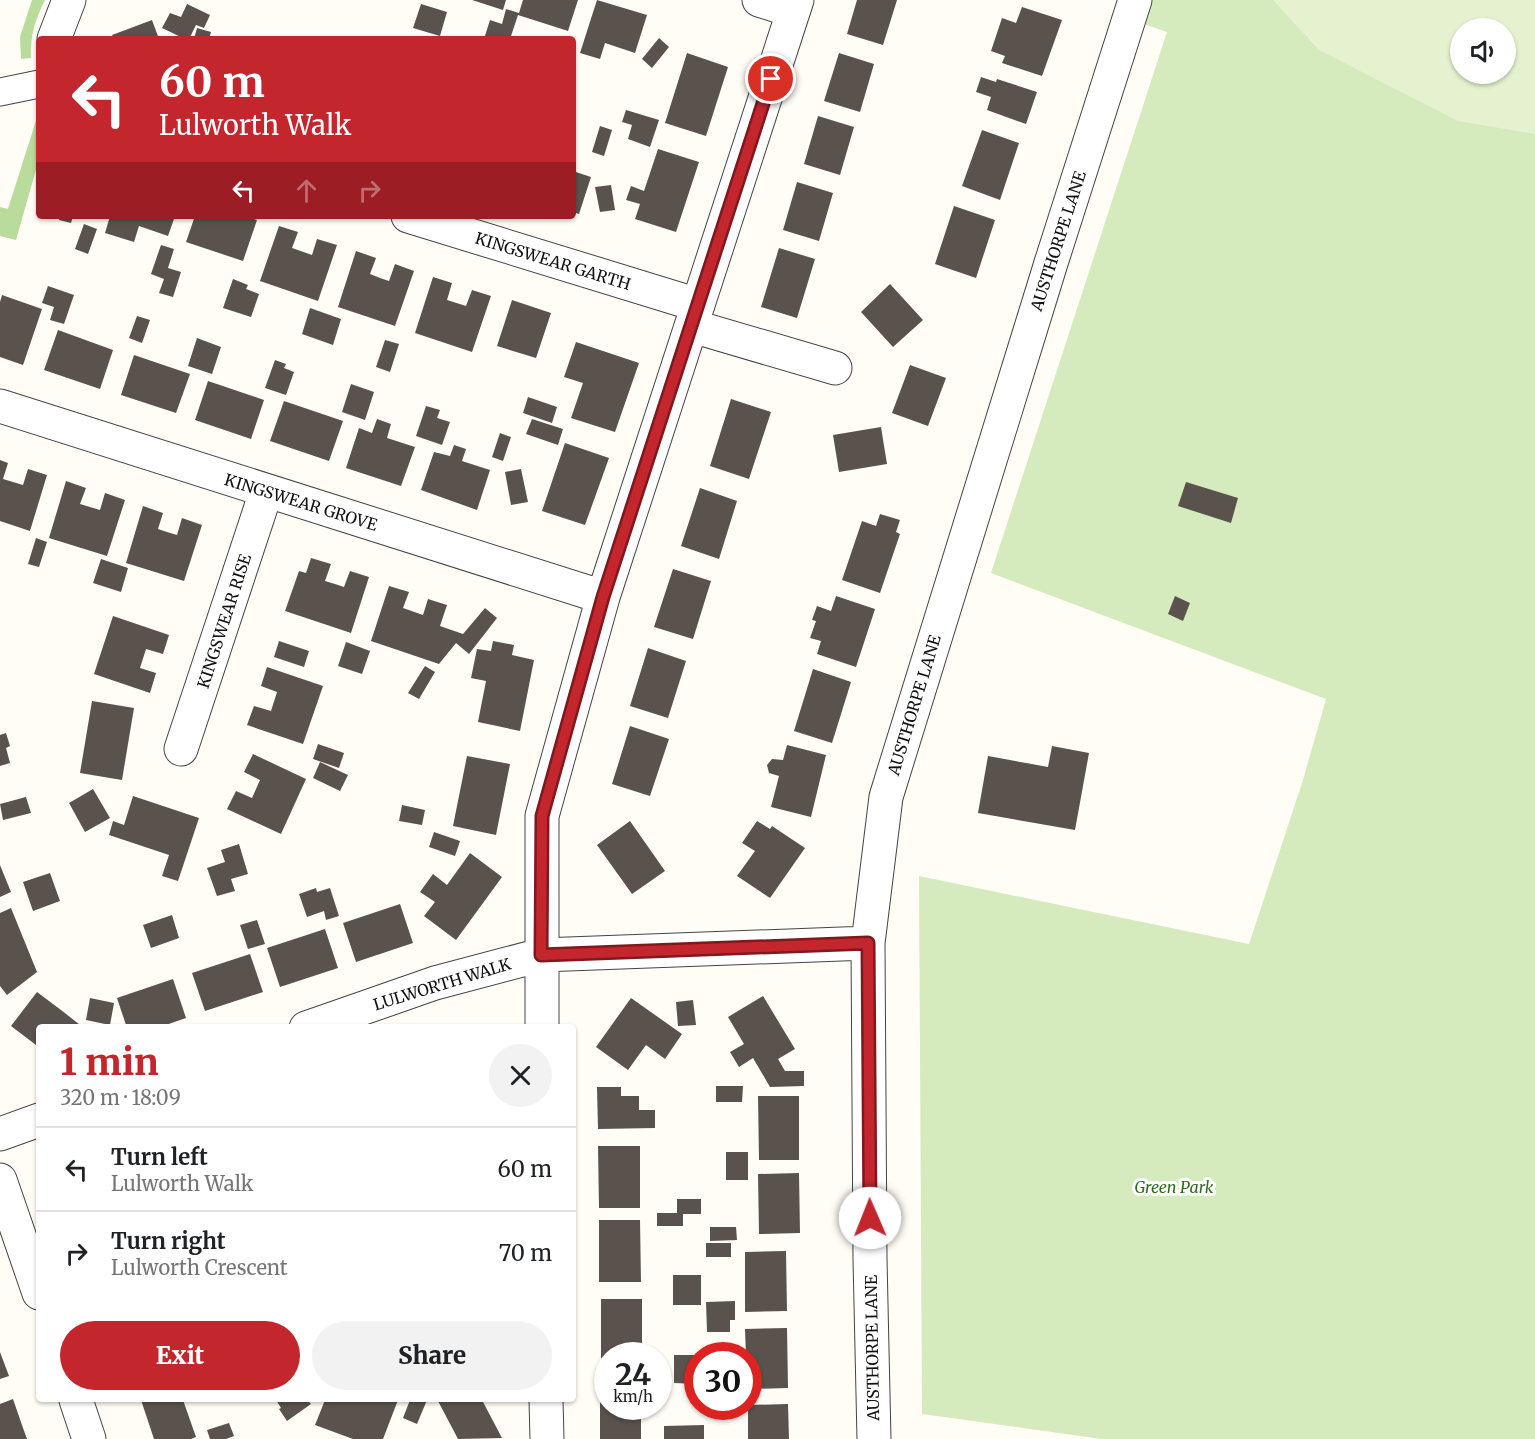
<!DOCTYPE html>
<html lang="en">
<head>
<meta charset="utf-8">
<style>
  body { margin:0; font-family:Merriweather,serif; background:#f2f2f2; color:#202124; height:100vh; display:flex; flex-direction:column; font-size:22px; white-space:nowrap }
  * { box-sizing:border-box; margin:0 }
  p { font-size:20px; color:#757577 }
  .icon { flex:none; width:33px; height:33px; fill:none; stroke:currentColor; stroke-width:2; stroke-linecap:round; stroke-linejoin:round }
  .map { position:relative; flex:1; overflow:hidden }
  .details { position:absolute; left:36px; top:1024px; width:540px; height:378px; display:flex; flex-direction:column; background:#fff; border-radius:6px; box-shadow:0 2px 4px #0004 }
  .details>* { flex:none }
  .top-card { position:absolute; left:36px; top:36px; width:540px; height:183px; border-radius:6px; box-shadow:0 2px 4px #0004; background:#c4262e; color:#fff; overflow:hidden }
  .fabs { position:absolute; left:1450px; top:18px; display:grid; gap:12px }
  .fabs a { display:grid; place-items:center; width:66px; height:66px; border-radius:50%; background:#fff; box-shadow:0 2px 4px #0004; font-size:30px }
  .speed { position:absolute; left:594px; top:1342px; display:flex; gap:12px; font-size:30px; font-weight:700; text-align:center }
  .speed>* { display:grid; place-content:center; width:78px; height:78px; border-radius:50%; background:#fff; box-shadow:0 2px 4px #0004; line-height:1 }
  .speed small { font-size:15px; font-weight:400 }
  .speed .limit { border:9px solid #d22; background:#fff; color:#111 }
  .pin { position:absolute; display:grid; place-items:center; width:51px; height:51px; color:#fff; margin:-26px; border:3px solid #fff; border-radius:50%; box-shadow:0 2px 6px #0007 }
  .me { position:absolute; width:66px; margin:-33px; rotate:359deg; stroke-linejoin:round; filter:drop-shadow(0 0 4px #0008) }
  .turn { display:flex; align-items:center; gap:21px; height:126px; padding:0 24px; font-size:27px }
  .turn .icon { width:78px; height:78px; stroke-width:2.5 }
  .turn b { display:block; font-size:42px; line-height:51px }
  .lanes { display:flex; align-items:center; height:57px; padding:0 24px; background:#0003; justify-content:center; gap:30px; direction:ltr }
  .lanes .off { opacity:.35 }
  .round { display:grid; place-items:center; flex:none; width:63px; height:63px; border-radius:32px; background:#f2f2f2 }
  .headline { display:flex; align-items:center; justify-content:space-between; height:102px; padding:0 24px }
  h1 { font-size:36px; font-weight:800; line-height:45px; color:#c4262e }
  .button { display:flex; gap:12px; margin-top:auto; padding:12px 24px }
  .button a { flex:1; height:69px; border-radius:36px; background:#c4262e; color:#fff; font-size:24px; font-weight:800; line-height:69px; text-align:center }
  .button a+a { background:#f2f2f2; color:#202124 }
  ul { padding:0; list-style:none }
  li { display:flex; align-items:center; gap:18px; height:84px; padding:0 24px; border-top:2px solid #e0e0e0 }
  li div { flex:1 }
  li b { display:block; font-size:22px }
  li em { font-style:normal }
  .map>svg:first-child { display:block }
  .green { fill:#d5ebbd; fill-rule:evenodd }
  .forest { fill:#b9dc9c }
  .pitch { fill:#e6f2cf; fill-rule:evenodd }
  .building { fill:#5a524d }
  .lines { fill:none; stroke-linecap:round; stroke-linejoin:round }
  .pedestrian-casing { stroke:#444; stroke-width:29 }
  .minor-casing { stroke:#444; stroke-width:35 }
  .pedestrian { stroke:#fff; stroke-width:27 }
  .minor { stroke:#fff; stroke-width:33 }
  .route-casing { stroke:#7f191e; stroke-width:15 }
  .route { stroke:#c4262e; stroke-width:10 }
  .labels { text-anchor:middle; stroke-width:6; stroke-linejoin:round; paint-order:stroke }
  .street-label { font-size:16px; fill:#111; stroke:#fff }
  .park-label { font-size:16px; font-style:italic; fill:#2f6b1f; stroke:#fff }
</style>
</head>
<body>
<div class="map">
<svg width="1535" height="1439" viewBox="0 0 1535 1439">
  <rect width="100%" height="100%" fill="#fffdf5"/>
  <path class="green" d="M1135,0H1535V1439H1102L922,1414L919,876L1249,944L1303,780L1326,699L991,573L1167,32L1129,19ZM1461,28H1506V74H1461Z"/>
  <path class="forest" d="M32,0H45C35,20 30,36 31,58L21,59L20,37Z
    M39,111V159L16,240L0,236V207L8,209Z"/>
  <path class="pitch" d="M1273,0H1535V134L1458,121L1319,50ZM1461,28H1506V74H1461Z"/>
  <path class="building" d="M472,0H506L503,10Z
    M523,0H578L568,31L518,15L510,39H484L490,20L502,24L506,9L519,13Z
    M597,0L647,15L635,53L605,43L600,59L580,53Z
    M857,0H897L883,45L847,34Z
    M187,4L210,15L204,28L196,25L189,39H185L162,28L170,13L181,17Z
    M421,4L447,12L440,36L413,28Z
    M1022,7L1062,20L1042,76L1002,63L1005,56L991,51L1002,18L1016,23Z
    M152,20L159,39H114L112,35Z
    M197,28L211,32L209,39H194Z
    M659,38L669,47L652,68L642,59Z
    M687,53L728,67L706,136L665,123Z
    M839,53L874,64L860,112L824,101Z
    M981,77L996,82L997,79L1037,92L1026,124L987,110L991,97L976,92Z
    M626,110L659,120L650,147L628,139L632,125L622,122Z
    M818,116L854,127L840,175L804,164Z
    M600,126L612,130L604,156L592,152Z
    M982,130L1019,143L1000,200L962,186Z
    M658,149L699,162L676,232L635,219L640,204L626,200L631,186L644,191Z
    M573,171L591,177L579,214L573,212Z
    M797,182L833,193L819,241L783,230Z
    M611,185L615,210L600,212L595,187Z
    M954,206L995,220L976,278L935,264Z
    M60,216H73L71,223L59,220Z
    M110,216H175L168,236L139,226L134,242L105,233Z
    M195,216H246L257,220L243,261L186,242Z
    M84,224L97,229L88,254L75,249Z
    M279,226L298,232L292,248L312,255L317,239L337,245L318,301L260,281Z
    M161,245L174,249L168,268L181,272L173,297L159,293L164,279L151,274Z
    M779,248L815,259L797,318L761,307Z
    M356,251L376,258L370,274L380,278L389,281L395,264L414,271L395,326L338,307Z
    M433,277L452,283L447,300L466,306L472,290L491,296L472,352L415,333Z
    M233,279L248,285L246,289L259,294L251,317L223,308Z
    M890,284L923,320L893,347L861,312Z
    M48,286L74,295L64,324L50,320L54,307L42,303Z
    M2,295L42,309L23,365L0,357V302Z
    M512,300L551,313L536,358L497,346Z
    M310,308L341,319L333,345L302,334Z
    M137,316L150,320L142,343L129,338Z
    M58,330L113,350L100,389L44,370Z
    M197,338L221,347L212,374L188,366Z
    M385,340L399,344L390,372L376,367Z
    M576,342L639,363L615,432L571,418L583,383L564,377Z
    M134,355L190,374L176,413L121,395Z
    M275,360L286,364L284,368L294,372L286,395L265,388Z
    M910,365L946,378L928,426L892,413Z
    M208,381L264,400L251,439L195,420Z
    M351,384L374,392L365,420L342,412Z
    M528,397L557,407L552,423L523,413Z
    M731,399L771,412L749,479L710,466Z
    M284,401L343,421L329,461L270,441Z
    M426,406L440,410L437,418L450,422L442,445L416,436Z
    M377,419L391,424L387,438L415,447L401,486L346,468L359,428L372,433Z
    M532,419L563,429L558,445L526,434Z
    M881,427L887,464L839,472L833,435Z
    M500,433L511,437L503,461L492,457Z
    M565,443L609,458L585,525L542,511Z
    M454,445L466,449L462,461L490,470L477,510L421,490L434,452L450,456Z
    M0,460L8,463L3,479L23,485L28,469L47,475L30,531L0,521Z
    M521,469L528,502L511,505L505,472Z
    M66,481L86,488L80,504L100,510L105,493L125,500L107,556L49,538Z
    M1186,482L1238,498L1231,523L1178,506Z
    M700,488L737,501L719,559L681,546Z
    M143,506L163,513L158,529L167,532L177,535L182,518L202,525L184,581L126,563Z
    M880,514L900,520L896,532L900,534L880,593L842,580L862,521L876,526Z
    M36,538L47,542L39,567L28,564Z
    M311,558L331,564L325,581L335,584L344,587L350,571L369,577L351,633L285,611L299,571L306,573Z
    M101,559L128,568L121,592L93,583Z
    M673,569L711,581L693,639L654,627Z
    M389,586L409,592L403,608L423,615L428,599L447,605L440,626L463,634L485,608L497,618L469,654L456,643L439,664L371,641Z
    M836,596L875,609L856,667L817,654L821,641L810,638L816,621L812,620L817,606L831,611Z
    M1175,596L1190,603L1183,621L1168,614Z
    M113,616L169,635L163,654L146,649L140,668L156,673L150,693L94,674Z
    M279,641L309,651L304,667L274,657Z
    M493,641L514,645L512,655L534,660L520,731L478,722L486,681L471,678L477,649L491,651Z
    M346,642L370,651L362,674L338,666Z
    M648,648L686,661L668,718L630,706Z
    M425,666L435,672L419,699L408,693Z
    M267,667L323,686L303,744L247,725L254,706L271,711L277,692L261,686Z
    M813,669L851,682L832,743L794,731Z
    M92,701L134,708L122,780L80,773Z
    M630,726L669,739L650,796L612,784Z
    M6,733L10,746L6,748L10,763L0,766V735Z
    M318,744L344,753L339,768L313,759Z
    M787,745L826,755L811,817L771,807L779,776L769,773L767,765L772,759L783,760Z
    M1052,746L1089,753L1075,830L978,813L988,756L1048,767Z
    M253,754L306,779L281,834L227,809L236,791L252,798L260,780L244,772Z
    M467,756L510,764L496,835L453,826Z
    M320,762L348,775L340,791L313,778Z
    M93,789L110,818L85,832L69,803Z
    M133,796L199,818L178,881L162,876L169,855L109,835L113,821L124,825Z
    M26,797L31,813L3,820L0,804Z
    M402,805L425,810L422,825L399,821Z
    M630,821L665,871L632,894L597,845Z
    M757,821L770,829L772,826L805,848L770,898L737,876L755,851L742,843Z
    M434,832L460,841L455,856L429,847Z
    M239,844L248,874L231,879L235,891L217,896L207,868L225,862L221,850Z
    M470,853L502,877L456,940L424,916L435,902L420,892L433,874L447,885Z
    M0,865L11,892L0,897Z
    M50,873L60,901L33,911L23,882Z
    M316,888L317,892L330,888L339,916L326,920L324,911L307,917L299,894Z
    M400,904L413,943L356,962L343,923Z
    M11,908L37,972L7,995L0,986V913Z
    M172,915L179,938L151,948L143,925Z
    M257,920L265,944L248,949L240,925Z
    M325,929L338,968L280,987L267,948Z
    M250,954L263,992L205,1011L192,973Z
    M173,979L186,1018L157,1028H127L117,998Z
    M37,992L61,1010L84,1028H39V1047L36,1045L11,1026Z
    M763,996L795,1049L778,1059L785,1071H804V1086L770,1087L753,1058L739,1067L730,1052L744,1044L728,1017Z
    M90,998L114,1003L110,1025L86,1020Z
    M631,998L682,1034L665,1059L646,1045L628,1070L596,1047Z
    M693,1000L696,1025L678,1026L676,1002Z
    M716,1086H743L742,1102H716Z
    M597,1087H621V1096H639V1110H655V1128L598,1129Z
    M758,1096H799V1160H759Z
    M598,1146H640V1208H599Z
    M726,1152H748V1180H726Z
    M799,1173L800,1233L759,1234L758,1174Z
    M677,1199H701V1214H683V1226H657V1213H677Z
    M599,1220H640L641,1282H599Z
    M710,1227H736L737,1240L710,1241Z
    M706,1243H731V1257H706Z
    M786,1251L787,1311L745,1312V1252Z
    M673,1275H701V1305H673Z
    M601,1299H642V1356H608V1361H601Z
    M735,1301V1320H730V1332H707L706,1302Z
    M787,1328L788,1388L748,1389V1356H746L745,1329Z
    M0,1352L9,1376L0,1379Z
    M674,1355H698V1384L674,1383Z
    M600,1377H608V1407H641V1439H600Z
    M13,1399L23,1428L27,1439H0V1404Z
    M141,1400H183L196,1437L191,1439H154Z
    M276,1400H307L311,1404L287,1421L279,1409L281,1408Z
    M325,1400L333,1402L334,1400H398L383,1439H353L315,1425Z
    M410,1400H427L417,1424L403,1418Z
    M441,1400H482L502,1438L458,1439L438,1401Z
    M788,1404L789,1439H748V1405Z
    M706,1407H731V1410H706Z
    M229,1423L234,1436L226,1439H210L207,1430Z
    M704,1425V1439H664V1426Z"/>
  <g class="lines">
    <g class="pedestrian-casing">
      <path id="pedestrian" d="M0,92L39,84"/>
    </g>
    <g class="minor-casing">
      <path id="minor" d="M759,0L793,11
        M54,39L69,0
        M408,216L698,305
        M692,326L835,368
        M0,406L603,597
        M181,749L266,492
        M306,1028L435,983L541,955L868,943
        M542,1028V816L603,597L797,0
        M0,1134L39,1120
        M0,1180L39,1293
        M76,1400L89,1439
        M546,1400L547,1439
        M874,1439L870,1259L868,943L886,797L1051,263L1135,0"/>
    </g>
    <use href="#pedestrian" class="pedestrian"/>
    <use href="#minor" class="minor"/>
  </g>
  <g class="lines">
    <g class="route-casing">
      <path id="route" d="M771,79L603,597L542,816L541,955L868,943L870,1218"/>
    </g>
    <use href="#route" class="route"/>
  </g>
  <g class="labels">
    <g class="street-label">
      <text transform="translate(1058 241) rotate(-72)" y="6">AUSTHORPE LANE</text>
      <text transform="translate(553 261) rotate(17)" y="6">KINGSWEAR GARTH</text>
      <text transform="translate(301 502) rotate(17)" y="6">KINGSWEAR GROVE</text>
      <text transform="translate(224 621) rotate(-72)" y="6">KINGSWEAR RISE</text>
      <text transform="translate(914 705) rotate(-73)" y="6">AUSTHORPE LANE</text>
      <text transform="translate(442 984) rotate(-17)" y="6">LULWORTH WALK</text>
      <text transform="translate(872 1348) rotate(-91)" y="6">AUSTHORPE LANE</text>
    </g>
    <g class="park-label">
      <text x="1174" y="1193">Green Park</text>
    </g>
  </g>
</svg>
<div class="fabs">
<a><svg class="icon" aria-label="sound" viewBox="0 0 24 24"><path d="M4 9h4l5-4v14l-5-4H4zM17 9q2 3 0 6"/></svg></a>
</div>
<div class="speed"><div>24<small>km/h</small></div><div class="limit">30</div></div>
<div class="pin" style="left:771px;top:79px;background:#d93025"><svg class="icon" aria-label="arrive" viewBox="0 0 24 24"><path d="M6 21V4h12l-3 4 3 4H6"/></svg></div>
<svg class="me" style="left:870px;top:1218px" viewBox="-20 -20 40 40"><circle r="19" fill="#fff"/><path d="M0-13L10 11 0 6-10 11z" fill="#c4262e"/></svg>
<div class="top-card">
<div class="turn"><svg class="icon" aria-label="left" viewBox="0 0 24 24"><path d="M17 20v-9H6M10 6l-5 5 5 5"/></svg><div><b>60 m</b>Lulworth Walk</div></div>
<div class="lanes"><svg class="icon" aria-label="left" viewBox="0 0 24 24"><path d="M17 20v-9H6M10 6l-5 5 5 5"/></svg><svg class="icon off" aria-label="ahead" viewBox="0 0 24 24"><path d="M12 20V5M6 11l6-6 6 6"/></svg><svg class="icon off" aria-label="right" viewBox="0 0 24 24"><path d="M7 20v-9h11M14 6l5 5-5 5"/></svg></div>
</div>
<section class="details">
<div class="headline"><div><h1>1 min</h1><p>320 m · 18:09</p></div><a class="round"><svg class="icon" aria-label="close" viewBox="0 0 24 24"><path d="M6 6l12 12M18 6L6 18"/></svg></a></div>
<ul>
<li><svg class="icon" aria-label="left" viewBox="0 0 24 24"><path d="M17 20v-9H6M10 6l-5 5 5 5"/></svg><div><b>Turn left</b><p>Lulworth Walk</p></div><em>60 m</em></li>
<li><svg class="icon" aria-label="right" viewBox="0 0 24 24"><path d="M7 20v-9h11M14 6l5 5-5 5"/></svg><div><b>Turn right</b><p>Lulworth Crescent</p></div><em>70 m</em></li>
</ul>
<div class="button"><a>Exit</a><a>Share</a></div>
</section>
</div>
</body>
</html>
